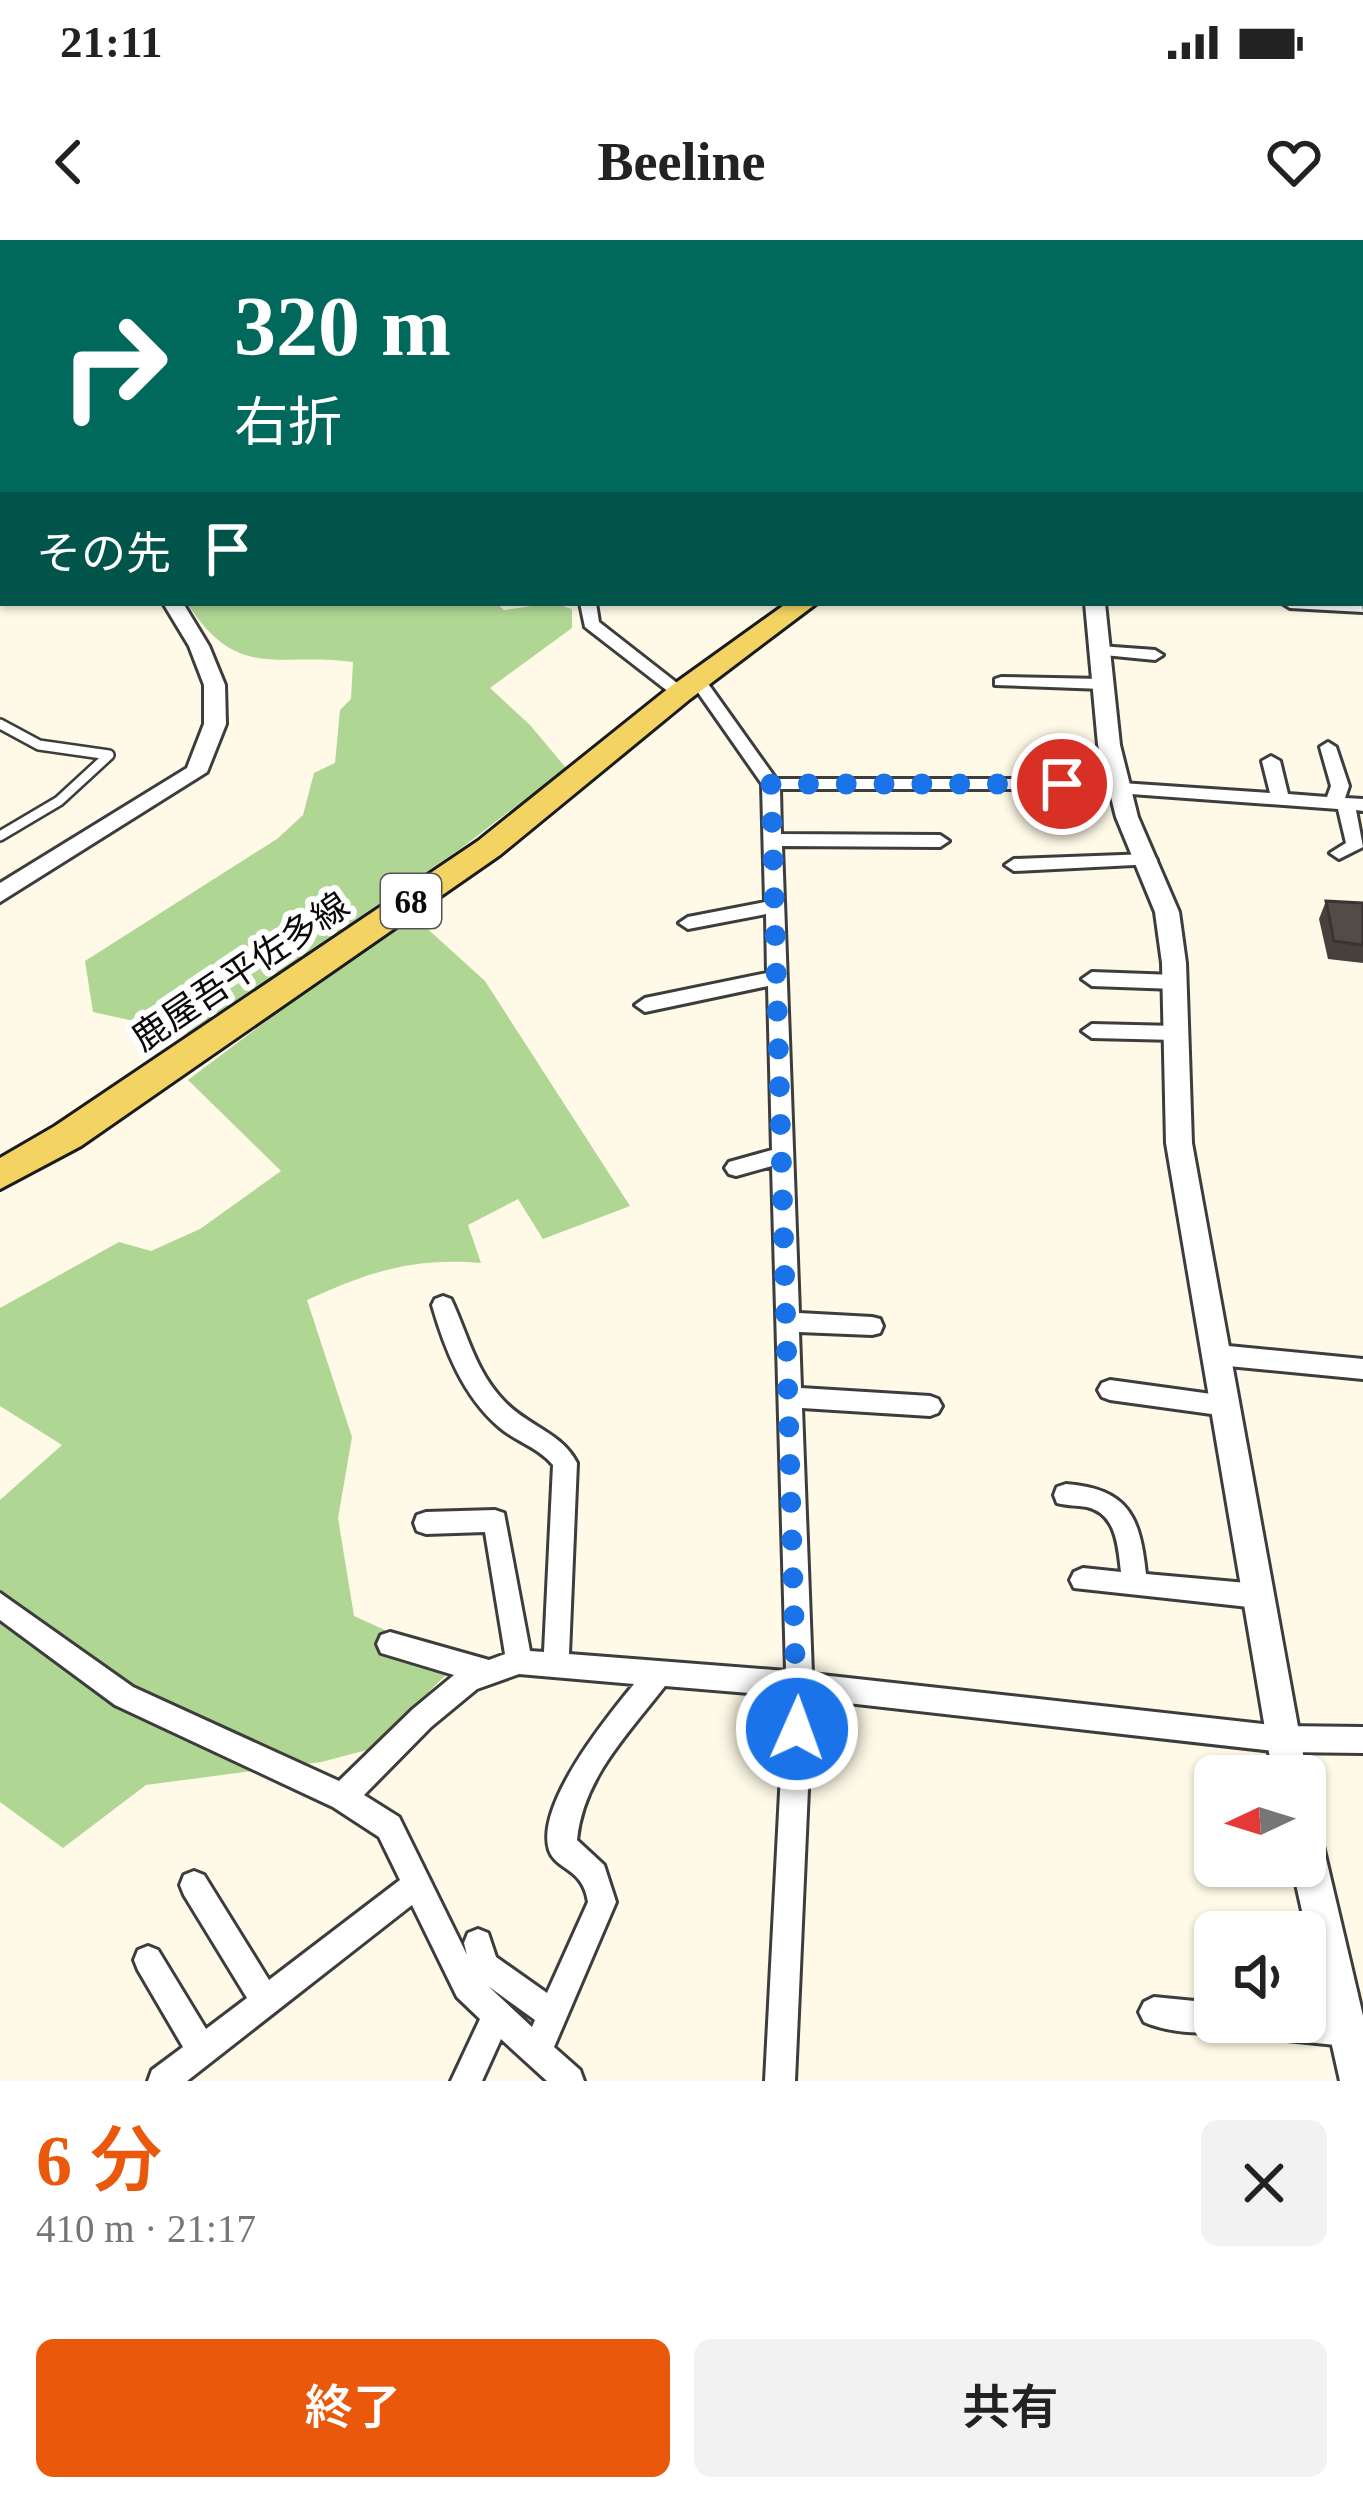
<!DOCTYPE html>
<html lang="ja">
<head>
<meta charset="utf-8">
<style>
  body { margin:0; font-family:"Times New Roman","Noto Sans JP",serif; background:#f2f2f2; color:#222; height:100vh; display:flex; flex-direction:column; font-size:45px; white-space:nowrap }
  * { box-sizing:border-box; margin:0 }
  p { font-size:39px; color:#767676 }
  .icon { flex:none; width:66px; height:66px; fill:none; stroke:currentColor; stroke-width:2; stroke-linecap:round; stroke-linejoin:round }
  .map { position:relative; height:1841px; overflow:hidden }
  .details { display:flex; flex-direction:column; background:#fff; flex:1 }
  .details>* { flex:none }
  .guide { position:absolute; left:0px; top:0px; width:1365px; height:366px; box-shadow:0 3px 9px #0004; background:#00695c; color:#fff; overflow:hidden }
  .needle { width:78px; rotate:266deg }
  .controls { position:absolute; left:1194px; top:1515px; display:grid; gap:24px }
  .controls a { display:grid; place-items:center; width:132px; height:132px; border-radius:18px; background:#fff; box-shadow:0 3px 9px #0004; font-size:60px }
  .pin { position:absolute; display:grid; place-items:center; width:102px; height:102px; color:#fff; margin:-51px; border:6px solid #fff; border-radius:50%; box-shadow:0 3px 12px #0007 }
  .me { position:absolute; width:132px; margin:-66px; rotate:2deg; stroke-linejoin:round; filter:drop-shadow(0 0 9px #0008) }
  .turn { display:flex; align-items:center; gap:42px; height:252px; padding:0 36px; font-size:54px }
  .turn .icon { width:156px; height:156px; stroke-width:2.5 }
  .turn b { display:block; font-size:84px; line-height:102px }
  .then { display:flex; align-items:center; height:114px; padding:0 36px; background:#0003; gap:24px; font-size:45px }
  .round { display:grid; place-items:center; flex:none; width:126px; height:126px; border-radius:18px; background:#f2f2f2 }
  .headline { display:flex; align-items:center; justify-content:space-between; height:204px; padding:0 36px }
  h1 { font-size:72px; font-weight:600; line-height:90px; color:#ea580c }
  .action { display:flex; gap:24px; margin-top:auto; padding:24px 36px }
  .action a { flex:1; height:138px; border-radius:18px; background:#ea580c; color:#fff; font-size:48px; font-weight:600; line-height:138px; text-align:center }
  .action a+a { background:#f2f2f2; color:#222 }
  .status { display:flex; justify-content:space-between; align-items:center; height:84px; padding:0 60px; background:#fff; direction:ltr }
  .status svg { height:33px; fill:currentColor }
  header { display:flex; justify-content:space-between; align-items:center; height:156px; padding:0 36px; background:#fff; font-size:54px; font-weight:600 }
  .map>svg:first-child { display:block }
  .forest { fill:#b0d694 }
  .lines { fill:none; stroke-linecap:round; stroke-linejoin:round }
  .service-casing { stroke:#3d3d3d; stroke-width:14 }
  .minor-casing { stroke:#3d3d3d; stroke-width:6 }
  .tertiary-casing { stroke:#3d3d3d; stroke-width:6 }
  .primary-casing { stroke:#1b1b1b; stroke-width:6 }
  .path { stroke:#2c2c2c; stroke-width:3; stroke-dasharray:8 4.5; stroke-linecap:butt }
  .service { stroke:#fff; stroke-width:9 }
  .minor { fill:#fff; fill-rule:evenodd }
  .tertiary { fill:#fff; fill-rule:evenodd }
  .primary { fill:#f3d463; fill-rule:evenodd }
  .wall { fill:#47403d }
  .building { fill:#524b47; stroke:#393432; stroke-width:3 }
  .route { stroke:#1a73e8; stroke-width:21; stroke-dasharray:0 37.8 }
  .labels { text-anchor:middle; stroke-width:12; stroke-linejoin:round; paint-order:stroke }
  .shield { fill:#fff; stroke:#545454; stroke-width:3 }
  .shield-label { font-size:33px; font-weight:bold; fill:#0a0a0a }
  .street-label { font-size:36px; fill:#0a0a0a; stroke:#fff }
</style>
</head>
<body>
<div class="status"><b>21:11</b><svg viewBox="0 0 49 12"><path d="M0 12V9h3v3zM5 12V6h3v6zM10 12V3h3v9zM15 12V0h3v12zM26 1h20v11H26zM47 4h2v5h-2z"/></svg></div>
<header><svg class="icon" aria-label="back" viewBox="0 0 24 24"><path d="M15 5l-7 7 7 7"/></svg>Beeline<svg class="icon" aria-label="heart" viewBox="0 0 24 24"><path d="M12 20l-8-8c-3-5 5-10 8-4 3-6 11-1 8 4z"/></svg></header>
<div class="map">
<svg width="1363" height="1841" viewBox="0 0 1363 1841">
  <rect width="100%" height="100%" fill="#fefae7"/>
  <path class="forest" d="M0,0H216L3,3V230Z
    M187,363H496L504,370L553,363L572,369V388L490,448L530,485L566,528L460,609L188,793L93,772L85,721L277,599L303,575L314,533L335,523L340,470L351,459L353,422C276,412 238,442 187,363Z
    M410,673L485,741L630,966L543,999L518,959L468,985L481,1023C412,1017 369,1032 307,1060L352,1197L338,1278L354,1376L458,1423L371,1509L321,1522L146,1545L63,1608L0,1562V1260L62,1205L0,1166V1068L119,1002L151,1011L200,989L281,931L188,840Z"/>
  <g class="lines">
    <g class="service-casing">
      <path id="service" d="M0,484L39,505L109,515L59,561L0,596"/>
    </g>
    <g class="minor-casing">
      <path id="minor" d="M249,0H261V3H249Z
        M326,0H338L337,3H325Z
        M1363,85V94H1362V85Z
        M1362,192H1363V200H1362Z
        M1362,211H1363V219H1362Z
        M1362,234H1363V246H1362Z
        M1362,362L1363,372L1290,368L1282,363Z
        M580,363H596L599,382L686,450V456H674L585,387Z
        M1100,406L1155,410L1163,415L1155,420L1094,414V408Z
        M698,436L704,438L776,539H1062L1270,553L1262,521L1271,516L1280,521L1288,554L1327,557L1331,546L1320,507L1328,502L1336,507L1349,546L1345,558L1363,559V571L1356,570L1363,607L1339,619L1330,613L1346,603L1338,569L1062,549H780L781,594L940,595L949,601L940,607L782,606L799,1073L872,1077L880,1079L883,1086L880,1093L872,1095L799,1092L801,1148L930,1156L938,1159L942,1166L938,1173L930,1176L802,1168L812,1434L1282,1486L1363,1487V1513L1282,1512L812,1459L795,1841H765L785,1456L665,1446C628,1494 583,1538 577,1600L604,1625L616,1662L554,1807L580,1830L584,1841H547L501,1799L482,1841H451L480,1779L457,1757L412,1665L187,1841H148L152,1830L183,1807L138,1730L134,1720L138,1710L148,1706L158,1710L206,1789L247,1758L184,1655L180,1645L184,1635L194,1631L204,1635L269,1740L400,1640L379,1597L333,1567L115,1465L0,1380V1353L133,1447L339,1541L413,1469L454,1435L381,1413L377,1404L381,1395L390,1392L489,1420L505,1414L485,1292L426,1294L417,1291L414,1283L417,1275L426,1272L495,1270L504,1273L530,1411L544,1412L553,1225C538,1207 516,1202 499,1187C463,1156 445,1110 432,1065L435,1059L443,1056L451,1059C468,1095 475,1131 504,1161C527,1186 561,1192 577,1223L569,1414L786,1431L772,926L736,936L729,934L725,928L729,922L772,910L768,746L645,772L635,765L645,758L767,733L766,674L688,689L679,683L688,677L765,662L762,544L690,441ZM519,1434L634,1444C607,1477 535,1565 549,1610C556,1631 583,1627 588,1662L547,1753L496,1717L488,1693L478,1689L468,1693L464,1703L467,1715L399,1577L364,1555L431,1487L477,1449ZM488,1746L535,1780L532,1787Z
        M1001,437L1103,439L1111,444L1103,449L995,445V439Z
        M1148,614L1154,616L1157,620L1154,624L1014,631L1005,625L1014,619Z
        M1092,732L1175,735L1185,742L1175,749L1092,746L1082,739Z
        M1092,784L1176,786L1186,793L1176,800L1092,798L1082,791Z
        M1218,1105L1363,1119V1139L1218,1125L1210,1122L1207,1115L1210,1108Z
        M1110,1140L1226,1156L1234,1159L1238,1166L1234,1173L1226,1176L1110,1160L1102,1157L1098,1150L1102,1143Z
        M1066,1244C1128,1249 1140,1276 1146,1334L1258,1344L1267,1348L1271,1356L1267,1364L1258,1368L1074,1348L1070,1340L1074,1332L1083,1328L1121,1332C1118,1307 1117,1274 1087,1267C1076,1265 1068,1266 1057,1263L1054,1255L1057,1247Z
        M1154,1757L1215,1763V1782H1228L1225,1788C1205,1797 1164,1791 1144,1782L1139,1772L1144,1762Z
        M1305,1772L1355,1781L1360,1791L1355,1801L1345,1806L1257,1797L1247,1792L1242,1782H1305Z"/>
    </g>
    <g class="tertiary-casing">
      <path id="tertiary" d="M0,243L3,244V256L0,255Z
        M163,363H183L209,406L225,445L226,484L207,532L0,662V643L187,528L204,484V445L189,406Z
        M1085,363H1105L1120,505L1138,577L1179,672L1186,723L1192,903L1307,1536L1305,1542V1536H1273L1166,903L1162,723L1155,672L1116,577L1098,505Z
        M1305,1588L1318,1593L1323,1606L1363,1776V1841H1340L1292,1626H1305Z"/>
    </g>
    <g class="primary-casing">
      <path id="primary" d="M1054,0H1074V3H1054Z
        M787,363H817L690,459L500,615L81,906L0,949V918L55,886L478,601L670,447Z"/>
    </g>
    <path class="path" d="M11,3L17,0"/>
    <use href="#service" class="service"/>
    <use href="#minor" class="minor"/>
    <use href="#tertiary" class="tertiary"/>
    <use href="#primary" class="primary"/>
  </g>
  <path class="wall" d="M1326,661L1363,663V723L1328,719L1319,679Z"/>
  <path class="building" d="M1326,661L1363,663V705L1334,701Z"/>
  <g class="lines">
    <path class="route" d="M797,1489L771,544H1062"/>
  </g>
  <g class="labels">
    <rect class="shield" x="381" y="634" width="60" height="54" rx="9"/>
    <g class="shield-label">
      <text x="411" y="673">68</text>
    </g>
    <g class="street-label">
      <text transform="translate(240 731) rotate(-34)" y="13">鹿屋吾平佐多線</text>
    </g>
  </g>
</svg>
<div class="controls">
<a><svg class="needle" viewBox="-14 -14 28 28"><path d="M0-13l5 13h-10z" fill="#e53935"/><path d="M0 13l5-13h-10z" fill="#767676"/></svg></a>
<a><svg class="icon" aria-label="sound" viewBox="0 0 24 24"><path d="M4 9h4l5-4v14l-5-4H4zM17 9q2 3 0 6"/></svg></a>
</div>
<div class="pin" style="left:1062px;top:544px;background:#d93025"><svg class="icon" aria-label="arrive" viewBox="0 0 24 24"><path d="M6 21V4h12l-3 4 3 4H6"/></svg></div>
<svg class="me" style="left:797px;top:1489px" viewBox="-20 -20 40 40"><circle r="17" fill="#1a73e8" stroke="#fff" stroke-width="3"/><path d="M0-11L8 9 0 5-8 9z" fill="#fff"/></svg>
<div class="guide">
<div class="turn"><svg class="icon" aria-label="right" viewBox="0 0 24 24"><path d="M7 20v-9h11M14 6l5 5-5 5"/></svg><div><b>320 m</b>右折</div></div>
<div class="then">その先<svg class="icon" aria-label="arrive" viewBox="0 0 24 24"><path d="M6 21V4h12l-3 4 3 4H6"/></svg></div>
</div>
</div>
<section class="details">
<div class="headline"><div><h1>6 分</h1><p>410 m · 21:17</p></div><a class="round"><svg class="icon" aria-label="close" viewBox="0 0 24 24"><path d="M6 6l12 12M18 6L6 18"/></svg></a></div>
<div class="action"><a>終了</a><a>共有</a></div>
</section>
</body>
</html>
